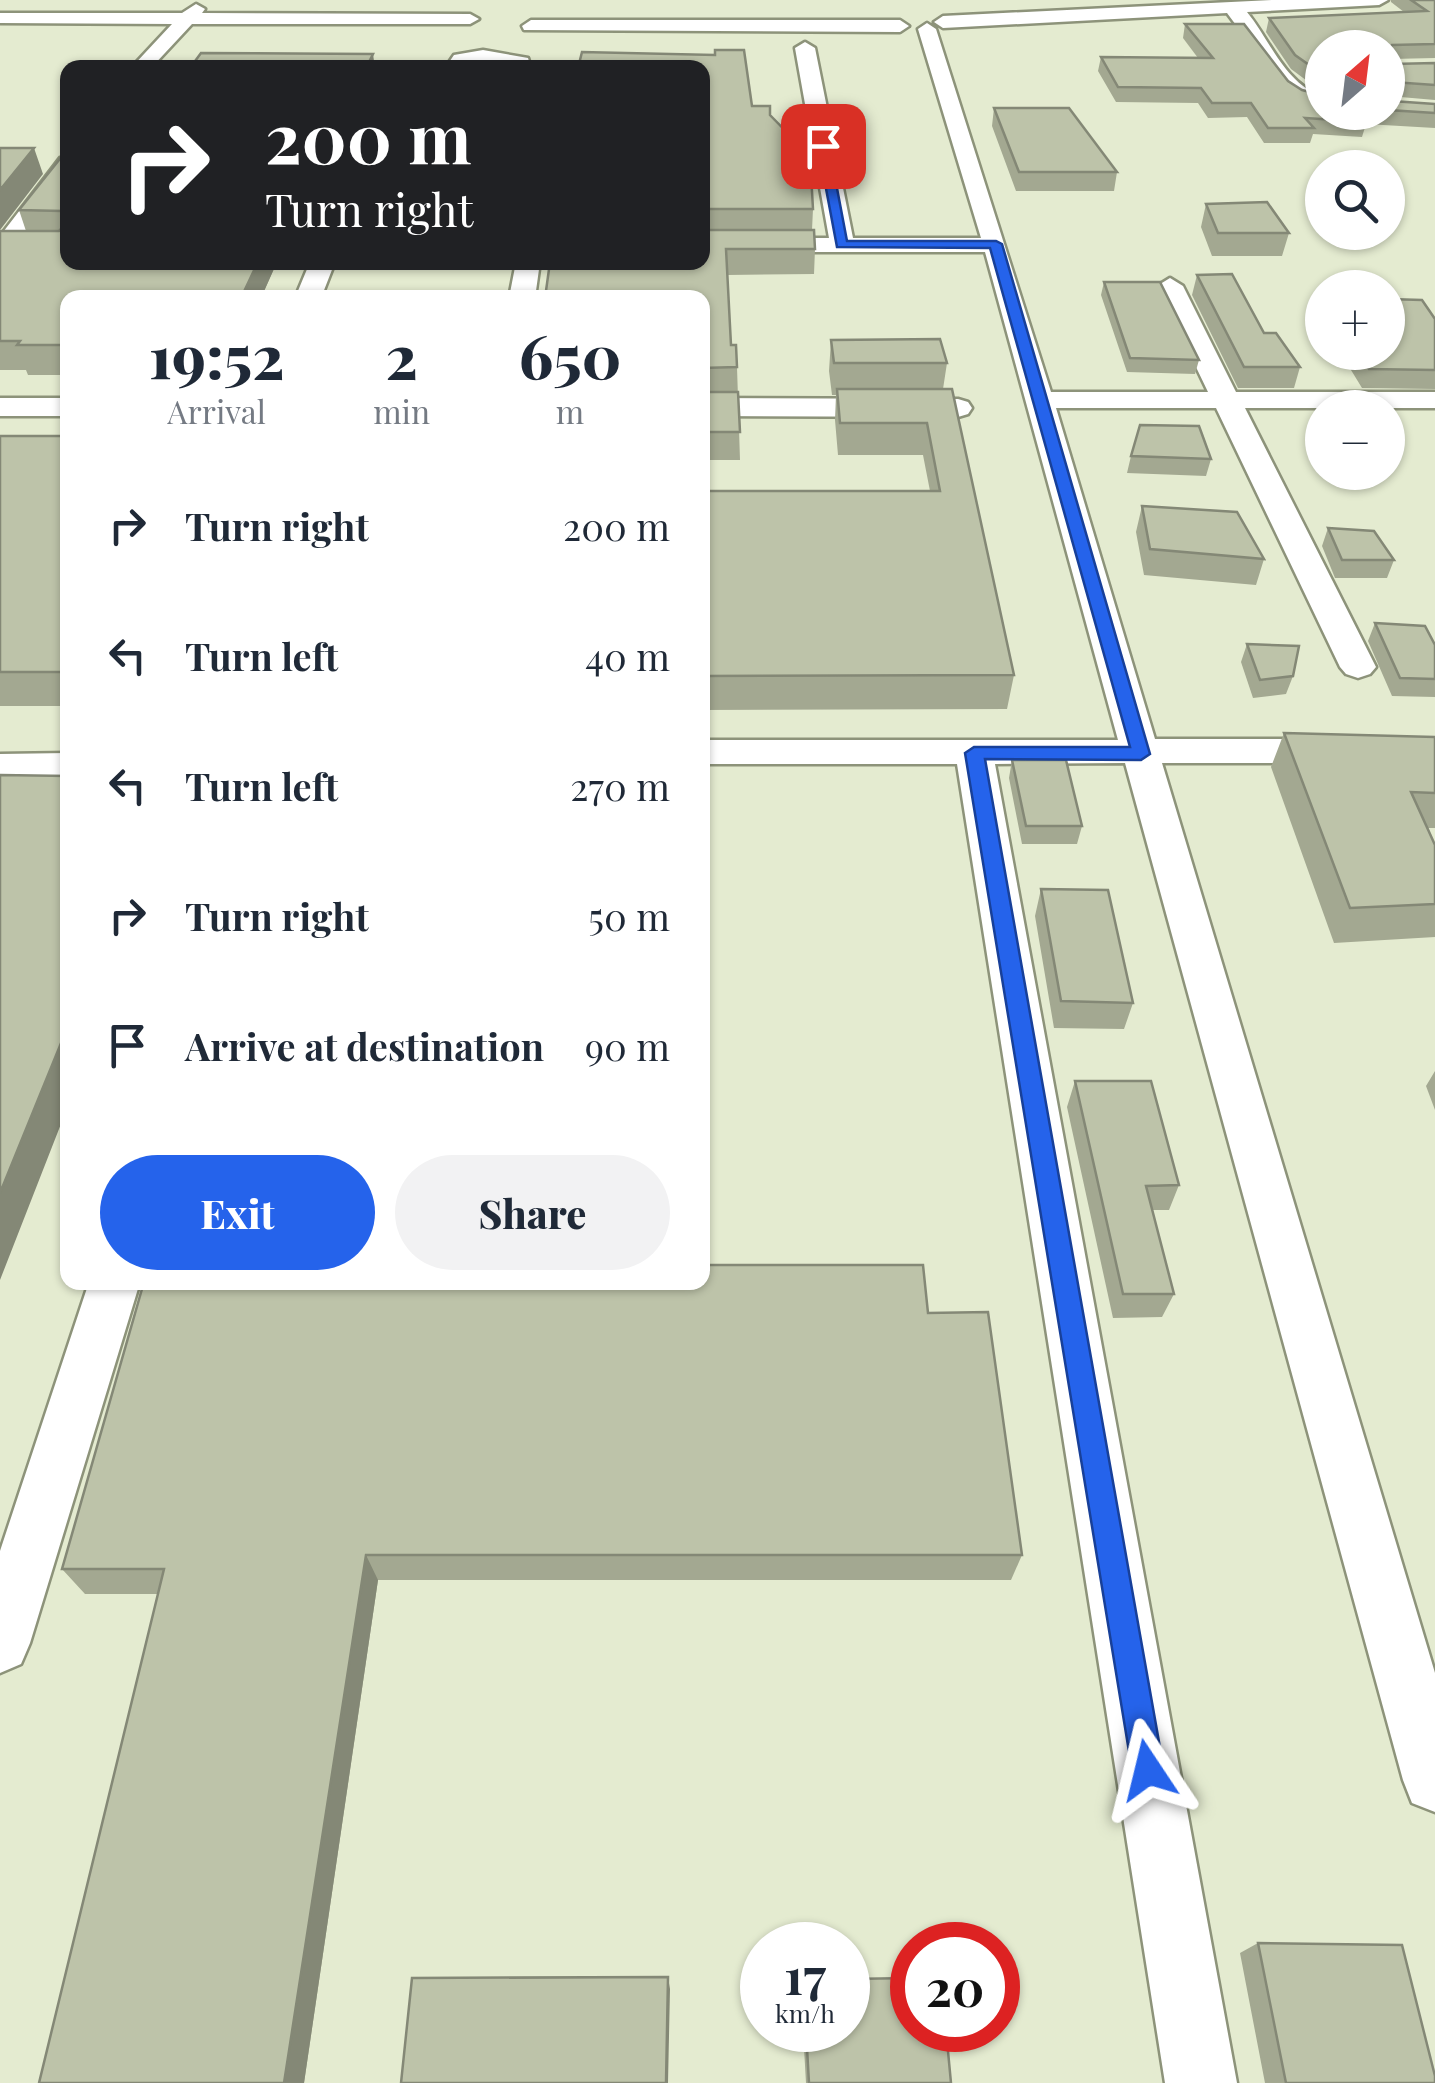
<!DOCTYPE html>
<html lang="en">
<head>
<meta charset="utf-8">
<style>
  body { margin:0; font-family:"Playfair Display",serif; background:#f2f2f3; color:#1f2937; height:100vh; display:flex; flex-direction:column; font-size:38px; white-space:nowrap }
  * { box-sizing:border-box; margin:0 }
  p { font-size:32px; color:#747a83 }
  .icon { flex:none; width:55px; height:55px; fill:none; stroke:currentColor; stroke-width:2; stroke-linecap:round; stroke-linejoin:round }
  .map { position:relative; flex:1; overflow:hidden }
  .side { position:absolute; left:60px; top:290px; width:650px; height:1000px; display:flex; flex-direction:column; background:#fff; border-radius:20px; box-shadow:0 2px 8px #0004 }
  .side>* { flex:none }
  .hud { position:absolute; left:60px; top:60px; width:650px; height:210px; border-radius:20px; box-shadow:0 2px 8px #0004; background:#202124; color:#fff; overflow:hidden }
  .needle { width:65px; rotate:28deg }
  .controls { position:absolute; left:1305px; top:30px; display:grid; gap:20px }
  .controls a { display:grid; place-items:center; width:100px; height:100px; border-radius:50%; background:#fff; box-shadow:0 2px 8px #0004; font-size:50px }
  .speed { position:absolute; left:740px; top:1922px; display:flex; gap:20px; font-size:50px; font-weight:700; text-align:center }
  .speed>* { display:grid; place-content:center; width:130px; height:130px; border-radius:50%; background:#fff; box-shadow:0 2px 8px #0004; line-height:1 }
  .speed small { font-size:25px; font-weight:400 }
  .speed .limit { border:15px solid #d22; background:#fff; color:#111 }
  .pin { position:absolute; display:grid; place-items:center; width:85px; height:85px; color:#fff; margin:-42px; border-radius:20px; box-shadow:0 5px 15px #0006 }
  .me { position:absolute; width:110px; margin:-55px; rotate:350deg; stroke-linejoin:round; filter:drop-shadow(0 0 8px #0008) }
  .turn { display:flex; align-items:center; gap:35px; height:210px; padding:0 40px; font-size:45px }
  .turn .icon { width:130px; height:130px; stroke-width:2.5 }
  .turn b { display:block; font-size:70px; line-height:85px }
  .eta { display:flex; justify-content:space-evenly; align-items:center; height:170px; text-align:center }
  .eta b { font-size:60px; font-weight:800; line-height:70px }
  .action { display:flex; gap:20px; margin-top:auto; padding:20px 40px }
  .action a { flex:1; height:115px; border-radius:60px; background:#2563eb; color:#fff; font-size:40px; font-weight:800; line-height:115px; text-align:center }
  .action a+a { background:#f2f2f3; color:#1f2937 }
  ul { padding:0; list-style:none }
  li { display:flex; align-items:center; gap:30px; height:130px; padding:0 40px }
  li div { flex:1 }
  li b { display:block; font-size:38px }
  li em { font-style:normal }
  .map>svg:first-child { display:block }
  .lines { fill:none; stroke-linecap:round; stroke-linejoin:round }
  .minor-casing { stroke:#8d937a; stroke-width:5 }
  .minor { fill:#fff; fill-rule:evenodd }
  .wall { fill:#a3a891 }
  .shaded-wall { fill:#848876 }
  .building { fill:#bdc3a9; stroke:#848876; stroke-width:2.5 }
  .route { fill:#2563eb; stroke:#184099; stroke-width:2.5 }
</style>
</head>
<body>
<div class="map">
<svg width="1435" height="2083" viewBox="0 0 1435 2083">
  <rect width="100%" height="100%" fill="#e4ebd0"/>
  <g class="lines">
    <g class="minor-casing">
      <path id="minor" d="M1388,0L1379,5L1247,12C1270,40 1285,84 1322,96V108L1299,101L1286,92L1227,13L943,28L934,22L943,16L1272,0Z
        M196,4L205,9L202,13L470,14L479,19L470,24H192L151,68H131L172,24L0,23V13H182Z
        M531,20H900L909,26L900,32L524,30L522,26Z
        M927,23L936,29L1051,392H1208L1157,286L1170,278L1183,286L1236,392H1435V408H1245L1376,667L1370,674L1358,678L1346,674L1340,667L1216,408H1056L1155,739H1435V763H1162L1435,1673V1812L1412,1803L1403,1780L1125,763L995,764L1237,2083H1165L957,764H702V740H1118L985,252H702V238H829L795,48L805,42L815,48L853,238H981L918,29Z
        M483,50L528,58L531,68H511L491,61L445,68L454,55Z
        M68,157V179L9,257L0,259V236L60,158Z
        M310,262H335L321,298H295Z
        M516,262H540L535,298H509Z
        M0,398H68V416H0Z
        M702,398L958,399L968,402L972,408L968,414L958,417L702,416Z
        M68,753V777L0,778V754Z
        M89,1282H140L30,1643L21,1664L0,1673V1551Z"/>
    </g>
    <use href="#minor" class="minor"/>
  </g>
  <path class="wall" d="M1391,0H1435V58L1391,59L1392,64L1435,63V100L1389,96L1392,101L1435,104V128L1366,124L1362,137L1313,134L1310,143H1264L1247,117L1208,118L1198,103L1116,102L1098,71L1101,57L1198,58L1183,38L1185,24L1288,81L1322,112H1388V48H1322V92L1291,69L1266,32L1269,18L1404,12L1391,2Z
    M702,68L752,106L770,115L813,209L812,230L815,249L814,274L727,275L731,345L737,367L740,460H702Z
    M994,108L1117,172L1114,191H1016L992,126Z
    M68,148V262H277L261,298H68V375H28L26,370H0V231H26L19,210Z
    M1206,204L1289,233L1282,256H1212L1201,227Z
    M1197,275L1300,367L1294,388H1238L1192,295Z
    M1104,282L1199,360L1195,374L1127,372L1101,295Z
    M1435,319V389L1362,388L1340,352H1388Z
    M831,340L947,363L943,389L1014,675L1007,709L702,710V491H930L923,455H838L835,420L836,395H832L829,371Z
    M0,436H68V706H0Z
    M1131,456L1211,459L1206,476L1127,473Z
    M1142,506L1264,559L1256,585L1144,575L1136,532Z
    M1328,528L1394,560L1387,578H1335L1322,546Z
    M1375,623L1435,645V697L1392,696L1368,641Z
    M1247,644L1293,676L1286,694L1253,698L1241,662Z
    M1284,733L1435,737V828H1427L1435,845V937L1334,943L1271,767Z
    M1012,760L1082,826L1077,844H1022L1009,778Z
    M1041,889L1133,1003L1124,1029L1054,1028L1035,916Z
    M1435,1071V1110L1426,1086Z
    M1075,1081L1179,1185L1169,1210H1152L1174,1294L1162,1317L1113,1318L1067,1107Z
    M928,1313L1022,1555L1011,1580H378L304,2083H39L158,1594H85L62,1569Z
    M1258,1943L1435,2083H1265L1240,1953Z
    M803,2030H848L951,2083H806Z"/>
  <path class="shaded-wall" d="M373,54L375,68H366Z
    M34,148L43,174L0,230V190Z
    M258,262H277L261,298H241Z
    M68,1026V1106L0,1280V1193Z
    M366,1555L378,1580L304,2083H284Z
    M668,1977L670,1989L668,2083H666Z"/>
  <path class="building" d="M1411,0H1435V44L1392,45L1389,49L1392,64L1435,63V85L1393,82L1389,97L1392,101L1435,104V113L1388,110V48H1322V74L1295,55L1269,18L1427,11Z
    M1185,24H1244L1288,81L1302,90L1322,95V112H1363L1366,122L1305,118L1314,128H1268L1251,103H1212L1201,88L1118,87L1101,57L1213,58Z
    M715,50H744L752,106H770V115L810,156L813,209H702V68H578L582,52L715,55Z
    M201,53L373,54L366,68H190Z
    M994,108H1069L1117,172H1019Z
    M0,148H34L0,190Z
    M64,148H68V262H258L241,298H68V345H17L20,341H0V231H59L63,227L62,211L19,210L63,155Z
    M1267,202L1289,233H1218L1206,204Z
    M702,230H814L815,249H726L731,345H736L737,367L702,368V298H545L550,262H702Z
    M1232,274L1264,333H1276L1300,367H1244L1197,275Z
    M1104,282H1160L1199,360L1130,358Z
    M1388,299L1422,300L1435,319V370L1369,369L1359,352H1388Z
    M940,339L947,363H834L831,340Z
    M837,389H952L1014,675L702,676V491H940L927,423H840Z
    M702,392H738L740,432H702Z
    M1140,425L1199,426L1211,459L1131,456Z
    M0,436H68V672H0Z
    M1142,506L1237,512L1264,559L1150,549Z
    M1328,528L1374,531L1394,560H1342Z
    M1375,623L1425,626L1435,645V679L1400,678Z
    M1247,644L1299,646L1293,676L1260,680Z
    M1284,733L1435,737V793L1411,792L1435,845V904L1350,908Z
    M1012,760H1066L1082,826H1026Z
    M0,775L68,776V1026L0,1193Z
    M1041,889L1108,890L1133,1003L1061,1001Z
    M1075,1081H1151L1179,1185L1146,1186L1174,1294H1123Z
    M702,1265H923L928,1313L988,1312L1022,1555H366L284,2083H39L164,1569H62L144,1282H702Z
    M1258,1943L1402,1945L1435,2076V2083H1286Z
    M668,1977L666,2083H401L412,1978Z
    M912,1978V2030H946L951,2083H809L806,2030H848V1979Z"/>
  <path class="route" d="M823,143L829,146L847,241H996L1002,244L1150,754L1141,760L985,759L1164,1770L1159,1781L1148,1786L1137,1781L1132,1770L965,753L974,747H1130L990,248L837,247L818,146Z"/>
</svg>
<div class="controls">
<a><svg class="needle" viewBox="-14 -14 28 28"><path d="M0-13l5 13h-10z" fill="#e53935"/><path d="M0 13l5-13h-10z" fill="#747a83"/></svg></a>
<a><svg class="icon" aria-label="search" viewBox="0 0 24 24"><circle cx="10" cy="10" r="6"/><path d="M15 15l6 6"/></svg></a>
<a>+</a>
<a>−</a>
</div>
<div class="speed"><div>17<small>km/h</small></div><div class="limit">20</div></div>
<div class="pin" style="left:823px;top:146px;background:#d93025"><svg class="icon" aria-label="arrive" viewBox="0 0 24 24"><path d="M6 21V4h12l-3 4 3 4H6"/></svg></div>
<svg class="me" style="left:1148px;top:1770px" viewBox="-20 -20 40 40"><path d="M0-17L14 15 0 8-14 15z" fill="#2563eb" stroke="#fff" stroke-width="4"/></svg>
<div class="hud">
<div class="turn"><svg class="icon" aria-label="right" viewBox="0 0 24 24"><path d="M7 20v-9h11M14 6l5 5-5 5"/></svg><div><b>200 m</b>Turn right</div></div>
</div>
<section class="side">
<div class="eta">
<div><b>19:52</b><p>Arrival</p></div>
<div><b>2</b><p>min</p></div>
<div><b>650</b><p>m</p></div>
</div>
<ul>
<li><svg class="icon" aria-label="right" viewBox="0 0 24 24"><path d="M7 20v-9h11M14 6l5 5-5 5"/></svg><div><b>Turn right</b></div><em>200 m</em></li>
<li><svg class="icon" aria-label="left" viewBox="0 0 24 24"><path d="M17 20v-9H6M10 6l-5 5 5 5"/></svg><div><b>Turn left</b></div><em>40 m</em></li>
<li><svg class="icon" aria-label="left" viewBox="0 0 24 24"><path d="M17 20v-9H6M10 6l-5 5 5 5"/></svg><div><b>Turn left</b></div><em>270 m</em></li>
<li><svg class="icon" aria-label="right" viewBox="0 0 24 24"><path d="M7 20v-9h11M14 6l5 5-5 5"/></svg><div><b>Turn right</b></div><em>50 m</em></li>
<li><svg class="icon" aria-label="arrive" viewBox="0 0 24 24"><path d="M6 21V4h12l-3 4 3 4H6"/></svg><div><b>Arrive at destination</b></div><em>90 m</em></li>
</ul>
<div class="action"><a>Exit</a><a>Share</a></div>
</section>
</div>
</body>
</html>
